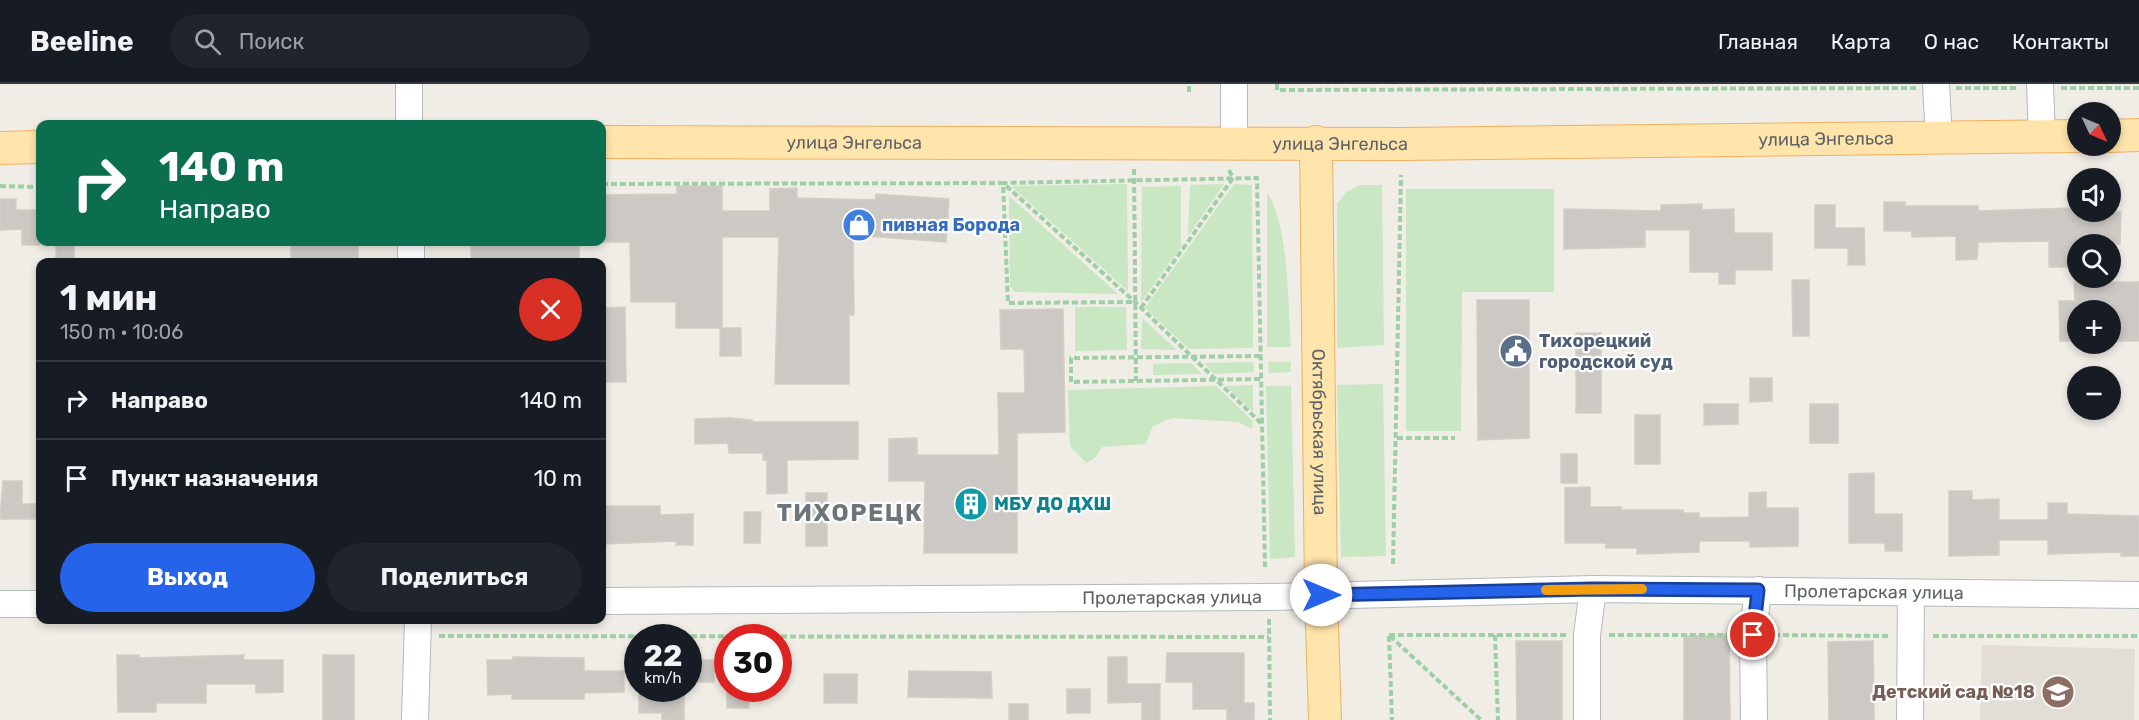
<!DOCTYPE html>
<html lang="ru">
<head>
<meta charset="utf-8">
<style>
  body { margin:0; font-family:Rubik,sans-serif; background:#20242c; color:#f1f3f6; height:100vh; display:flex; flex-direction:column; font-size:22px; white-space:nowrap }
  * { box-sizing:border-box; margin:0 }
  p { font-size:20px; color:#9ea1a6 }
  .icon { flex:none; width:33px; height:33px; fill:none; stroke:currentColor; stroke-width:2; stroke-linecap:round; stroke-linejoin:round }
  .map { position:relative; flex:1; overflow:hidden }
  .panel { position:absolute; left:36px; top:174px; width:570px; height:366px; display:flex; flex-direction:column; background:#171b24; border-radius:12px; box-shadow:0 3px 9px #0003 }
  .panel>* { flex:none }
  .hud { position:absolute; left:36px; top:36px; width:570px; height:126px; border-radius:12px; box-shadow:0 3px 9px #0003; background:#0b6e4f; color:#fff; overflow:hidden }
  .needle { width:39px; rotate:134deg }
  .fabs { position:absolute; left:2067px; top:18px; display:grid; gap:12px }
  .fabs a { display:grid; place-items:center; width:54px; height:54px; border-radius:50%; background:#171b24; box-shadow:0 3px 9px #0003; font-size:30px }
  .speed { position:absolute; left:624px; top:540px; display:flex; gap:12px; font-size:30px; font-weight:700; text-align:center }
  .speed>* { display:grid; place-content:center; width:78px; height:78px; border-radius:50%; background:#171b24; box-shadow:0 3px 9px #0003; line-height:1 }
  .speed small { font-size:15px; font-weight:400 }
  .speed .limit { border:9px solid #d22; background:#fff; color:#111 }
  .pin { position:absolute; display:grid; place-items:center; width:51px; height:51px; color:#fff; margin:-26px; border:3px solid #fff; border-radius:50%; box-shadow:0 2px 6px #0007 }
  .me { position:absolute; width:66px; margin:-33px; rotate:90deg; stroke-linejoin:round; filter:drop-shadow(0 0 4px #0008) }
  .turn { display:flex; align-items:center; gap:21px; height:126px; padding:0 24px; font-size:27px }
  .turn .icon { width:78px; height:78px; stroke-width:2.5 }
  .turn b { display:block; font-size:42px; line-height:51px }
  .round { display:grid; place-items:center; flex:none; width:63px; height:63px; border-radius:32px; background:#20242c }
  .overview { display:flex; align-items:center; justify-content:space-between; height:102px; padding:0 24px }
  h1 { font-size:36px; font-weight:700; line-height:45px }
  .primary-button { display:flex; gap:12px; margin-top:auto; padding:12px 24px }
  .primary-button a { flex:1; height:69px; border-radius:36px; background:#2563eb; color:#fff; font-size:24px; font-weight:700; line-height:69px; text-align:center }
  .primary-button a+a { background:#20242c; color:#f1f3f6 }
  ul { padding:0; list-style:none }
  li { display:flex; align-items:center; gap:18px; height:78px; padding:0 24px; border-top:2px solid #363941 }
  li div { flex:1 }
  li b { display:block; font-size:22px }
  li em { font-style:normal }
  header { display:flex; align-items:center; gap:36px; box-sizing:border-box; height:84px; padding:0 30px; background:#171b24; border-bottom:2px solid #363941 }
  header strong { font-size:28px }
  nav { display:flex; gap:33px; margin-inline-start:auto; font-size:21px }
  .search { width:420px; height:54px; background:#20242c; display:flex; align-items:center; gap:15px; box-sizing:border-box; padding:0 21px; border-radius:33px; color:#9ea1a6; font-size:22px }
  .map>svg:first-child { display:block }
  .education { fill:#e2ddd7 }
  .green { fill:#c8e7c2 }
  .building { fill:#ccc9c5; stroke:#d4cdc4; stroke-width:1.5 }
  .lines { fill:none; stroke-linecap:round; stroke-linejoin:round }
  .minor-casing { stroke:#b6b9bc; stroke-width:28 }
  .major-casing { stroke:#f2b05c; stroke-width:34 }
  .path { stroke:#9fcfa5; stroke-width:4; stroke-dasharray:6 3; stroke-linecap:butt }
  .minor { stroke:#fff; stroke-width:26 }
  .major { stroke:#ffe4ab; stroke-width:32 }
  .route-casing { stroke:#184099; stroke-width:15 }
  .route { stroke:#2563eb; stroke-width:10 }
  .slow { stroke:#f59e0b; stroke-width:10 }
  .labels { text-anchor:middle; stroke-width:4.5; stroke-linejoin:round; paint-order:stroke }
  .street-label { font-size:18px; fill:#5d6266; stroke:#fff }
  .shop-label { font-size:18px; font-weight:bold; fill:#366cbe; stroke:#fff; text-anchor:start }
  .service-label { font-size:18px; font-weight:bold; fill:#4e5e75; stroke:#fff; text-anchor:start }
  .culture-label { font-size:18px; font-weight:bold; fill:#0d838f; stroke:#fff; text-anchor:start }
  .education-label { font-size:18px; font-weight:bold; fill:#785e54; stroke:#fff; text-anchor:end }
  .district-label { font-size:24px; font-weight:bold; letter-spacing:1.5px; fill:#6e7578; stroke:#fff }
</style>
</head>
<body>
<header>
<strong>Beeline</strong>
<div class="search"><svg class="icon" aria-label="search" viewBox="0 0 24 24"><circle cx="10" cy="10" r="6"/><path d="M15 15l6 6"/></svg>Поиск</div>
<nav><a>Главная</a><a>Карта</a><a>О нас</a><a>Контакты</a></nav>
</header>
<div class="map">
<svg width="2139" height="636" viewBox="0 0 2139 636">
  <rect width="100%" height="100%" fill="#f0ece6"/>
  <path class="education" d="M1982,561L2135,565L2134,636H1980Z"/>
  <path class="green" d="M1127,100L1128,207L1011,102Z
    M1224,100L1188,152L1190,101Z
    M1234,100L1252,101L1253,264L1189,265L1145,224Z
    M1361,101H1382L1384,261L1337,264V120L1346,108Z
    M1181,102V163L1141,218L1142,103Z
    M1406,105H1554V208H1462L1461,347H1406Z
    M1267,109C1289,140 1288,224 1291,263H1267Z
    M1009,112L1118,210L1015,208L1010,202Z
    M1075,223H1126L1127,266L1075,267Z
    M1142,234L1177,266L1141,265Z
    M1253,278L1254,288L1214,290L1204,279Z
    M1268,278H1291V288L1269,289Z
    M1191,279L1202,290L1153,291V280Z
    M1383,300L1386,472L1341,473L1337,301Z
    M1253,301V328L1226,302Z
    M1216,302L1253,337L1252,345L1238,338L1172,334L1153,342L1145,360L1102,363L1096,373L1086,379L1070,362L1068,306Z
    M1266,302H1291L1295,473L1270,475Z"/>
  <path class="building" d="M677,102H722V127H770V105L797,104V114L875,116L876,110L949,115L946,158L853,151L854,231H849V300H775L779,153H722V244H676V218H631L630,158H602V111L677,110Z
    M0,115H16V126H40V161H22V145L0,146Z
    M1884,118H1905V122H1978V127L2072,124V128H2121L2120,160H2078V183H2049V157L1978,158L1977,175L1956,176V152L1912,153V147H1884Z
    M1702,120V126L1734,125V149H1772V186H1735V200H1719V188H1690V146H1645V163L1564,165V125L1661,127V121Z
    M1815,121H1835V144H1864L1865,181H1848V164H1815Z
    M56,158H74V178H56Z
    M291,158H358V178H291Z
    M471,158H579V178L471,177Z
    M1792,196H1809V252H1793Z
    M2074,198H2139V257H2110V226H2078V257H2060L2059,217H2075Z
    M1477,216H1529V354L1478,356Z
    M625,223L626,298H602V262H605L604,224Z
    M1063,225L1065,348L1017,349V469H924L925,397H889V355L917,354V371H999L998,309H1025L1024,265H1001L1000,226Z
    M720,244H741V272H720Z
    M1576,249H1601V329H1576Z
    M1750,294H1772V317L1750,318Z
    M1704,320H1738V340L1704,341Z
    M1810,320H1838V359H1810Z
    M1635,331H1660V380H1635Z
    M729,334L752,336V338H858V375L787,376V409L767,410V376H763V369H729L728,359L695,360V335Z
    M1561,370H1577V399H1561Z
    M1874,389V430H1902V467H1885V459H1849V390Z
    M3,397H22V420H40V435H0Z
    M1590,403V423H1621V426H1683V429H1699V434L1749,433V409L1766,408V424H1798V462L1750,463V457H1699V468L1637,470V464H1606V459H1565V404Z
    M1949,407H1972V416L1999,415V436H2048V419H2067V430L2139,432V472H2121V468L2048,470V456H1999V471L1949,472Z
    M806,409H827V462H806Z
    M605,422H660V431L693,430V461H676V457L605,460Z
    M744,428H761L760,459H744Z
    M1729,551L1730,636H1684V552Z
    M1516,557H1562V636H1517Z
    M1873,557L1874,636H1829L1828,558Z
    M1167,569H1244V619H1254V636H1227V625H1193V598H1166Z
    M117,571H139V574L244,571L243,576H283V608L256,609V600H206V619H156V628H118Z
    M323,571H354V636H323Z
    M513,573L584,574V587H624V608L584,609V615H512V610L488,611L487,576H513Z
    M1108,573H1127V600H1160V636H1142V618L1108,619Z
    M697,576H714V598H697Z
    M909,587L991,588L992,614L908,613Z
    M824,590H857V619H824Z
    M639,604H684V636H662V629H639Z
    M727,604H749V624H727Z
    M1067,605H1090V629H1067Z
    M1009,620H1028V636H1009Z"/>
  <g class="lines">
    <g class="minor-casing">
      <g id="minor">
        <path d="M1234,0V58"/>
        <path d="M1936,0L1939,55"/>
        <path d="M2040,0L2042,53"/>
        <path d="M409,40V0"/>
        <path d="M411,158V178"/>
        <path id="s1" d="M602,517L1266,513L1593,505L2139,511"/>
        <path d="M0,520H40"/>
        <path d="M415,636L418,536"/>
        <path d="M1587,636V551L1593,505"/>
        <path d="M1754,636L1753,551L1758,506"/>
        <path d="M1910,636L1911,509"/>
      </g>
    </g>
    <g class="major-casing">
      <g id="major">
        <path d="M2110,52L2139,51"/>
        <path id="s2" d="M602,58L1404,60L2078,52"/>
        <path id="s3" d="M1316,58L1321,511L1325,636"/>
        <path d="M0,64L40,63"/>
      </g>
    </g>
    <path class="path" d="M1277,0V6L1916,4
      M1956,4H2018
      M2061,4H2139
      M1189,8V0
      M1134,85L1136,297
      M602,100L1003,99L1008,219L1134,218
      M0,102L40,103
      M1141,224L1233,94L1228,84
      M1260,272L1071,274V298L1260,295
      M1261,339L1135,218L1003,99L1257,94L1265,483
      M1397,354H1455
      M1393,480L1401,91
      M1269,535L1270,636
      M1389,551H1566
      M1495,551L1498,636
      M1609,551H1731
      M1774,551L1890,552
      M439,552L1269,553
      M1389,552L1392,636
      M1390,552L1481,636
      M1933,552H2139"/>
    <use href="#minor" class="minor"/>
    <use href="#major" class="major"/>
  </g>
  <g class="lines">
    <g class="route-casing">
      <path id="route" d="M1321,511L1593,505L1758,506L1753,551"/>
    </g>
    <use href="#route" class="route"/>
    <path class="slow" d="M1546,506L1642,505"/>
  </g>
  <defs>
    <g id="shop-disc" transform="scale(1.725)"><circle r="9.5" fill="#3f7fe0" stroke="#fff"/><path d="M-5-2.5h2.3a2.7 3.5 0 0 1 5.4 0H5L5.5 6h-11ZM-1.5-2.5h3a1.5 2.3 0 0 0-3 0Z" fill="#fff"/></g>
    <g id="civic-disc" transform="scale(1.725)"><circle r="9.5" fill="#5c6f8a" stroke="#fff"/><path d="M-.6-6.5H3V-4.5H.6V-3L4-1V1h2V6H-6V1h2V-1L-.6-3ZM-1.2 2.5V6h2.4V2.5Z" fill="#fff"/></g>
    <g id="building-disc" transform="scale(1.725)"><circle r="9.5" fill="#0f9aa8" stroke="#fff"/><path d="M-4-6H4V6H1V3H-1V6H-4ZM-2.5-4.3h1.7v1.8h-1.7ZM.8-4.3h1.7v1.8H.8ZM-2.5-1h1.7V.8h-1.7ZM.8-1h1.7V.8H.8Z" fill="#fff"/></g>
    <g id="school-disc" transform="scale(1.725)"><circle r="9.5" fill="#8d6e63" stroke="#fff"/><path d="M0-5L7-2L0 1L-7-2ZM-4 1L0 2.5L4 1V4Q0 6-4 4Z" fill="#fff"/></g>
  </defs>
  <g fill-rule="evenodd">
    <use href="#shop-disc" x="859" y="141"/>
    <use href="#civic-disc" x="1516" y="267"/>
    <use href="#building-disc" x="971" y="420"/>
    <use href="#school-disc" x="2058" y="608"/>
  </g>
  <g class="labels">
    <g class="street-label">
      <text dy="6" stroke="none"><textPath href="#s2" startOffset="1224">улица Энгельса</textPath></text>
      <text dy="6" stroke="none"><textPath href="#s2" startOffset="252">улица Энгельса</textPath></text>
      <text dy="6" stroke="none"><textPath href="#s2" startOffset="738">улица Энгельса</textPath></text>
      <text dy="6" stroke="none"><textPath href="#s3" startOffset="290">Октябрьская улица</textPath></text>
      <text dy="6" stroke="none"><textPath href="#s1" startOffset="1272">Пролетарская улица</textPath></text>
      <text dy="6" stroke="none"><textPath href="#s1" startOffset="570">Пролетарская улица</textPath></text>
    </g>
    <g class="shop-label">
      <text x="882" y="147">пивная Борода</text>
    </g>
    <g class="service-label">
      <text x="1539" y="263">Тихорецкий<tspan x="1539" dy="21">городской суд</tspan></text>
    </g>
    <g class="culture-label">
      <text x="994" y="426">МБУ ДО ДХШ</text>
    </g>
    <g class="education-label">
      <text x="2035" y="614">Детский сад №18</text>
    </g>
    <g class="district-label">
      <text x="850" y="437">ТИХОРЕЦК</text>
    </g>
  </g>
</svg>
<div class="fabs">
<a><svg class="needle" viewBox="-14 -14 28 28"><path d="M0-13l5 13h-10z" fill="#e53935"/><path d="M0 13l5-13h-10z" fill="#9ea1a6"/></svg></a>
<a><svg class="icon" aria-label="sound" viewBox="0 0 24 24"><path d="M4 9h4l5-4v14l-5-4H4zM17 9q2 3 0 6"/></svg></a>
<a><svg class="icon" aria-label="search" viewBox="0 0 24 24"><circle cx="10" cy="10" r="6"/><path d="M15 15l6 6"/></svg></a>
<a>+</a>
<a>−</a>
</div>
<div class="speed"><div>22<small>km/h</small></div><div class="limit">30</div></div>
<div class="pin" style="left:1753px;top:551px;background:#d93025"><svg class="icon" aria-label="arrive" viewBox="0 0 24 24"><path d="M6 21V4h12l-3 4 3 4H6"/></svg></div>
<svg class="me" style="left:1321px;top:511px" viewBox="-20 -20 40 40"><circle r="19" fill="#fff"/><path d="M0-13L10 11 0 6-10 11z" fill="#2563eb"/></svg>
<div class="hud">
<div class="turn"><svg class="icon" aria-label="right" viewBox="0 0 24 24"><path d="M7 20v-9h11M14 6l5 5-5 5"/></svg><div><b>140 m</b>Направо</div></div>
</div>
<section class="panel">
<div class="overview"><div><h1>1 мин</h1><p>150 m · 10:06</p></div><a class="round" style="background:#d93025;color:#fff"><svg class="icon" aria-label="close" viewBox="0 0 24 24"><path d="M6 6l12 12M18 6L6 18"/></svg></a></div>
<ul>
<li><svg class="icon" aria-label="right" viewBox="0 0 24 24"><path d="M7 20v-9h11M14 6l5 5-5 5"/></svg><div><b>Направо</b></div><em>140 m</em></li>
<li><svg class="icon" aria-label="arrive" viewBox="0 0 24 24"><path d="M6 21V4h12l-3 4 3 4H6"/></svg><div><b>Пункт назначения</b></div><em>10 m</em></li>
</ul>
<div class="primary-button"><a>Выход</a><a>Поделиться</a></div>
</section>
</div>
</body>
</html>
